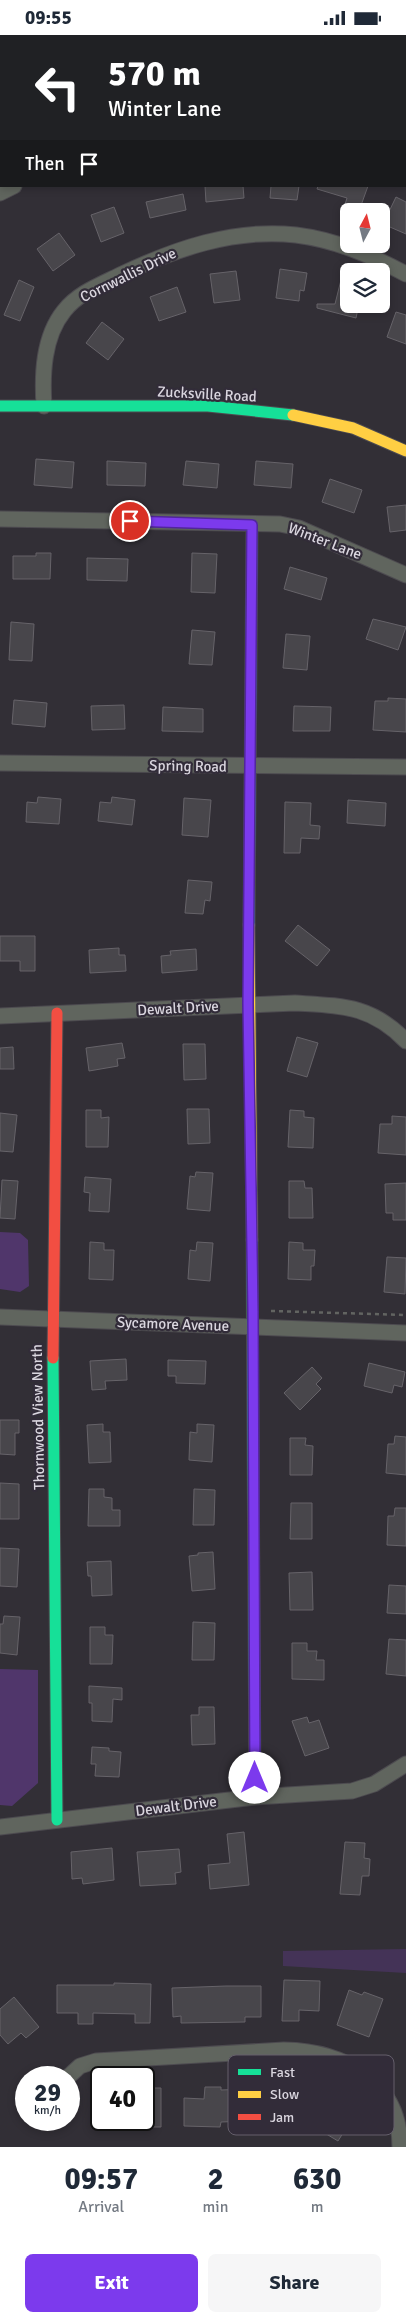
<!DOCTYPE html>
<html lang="en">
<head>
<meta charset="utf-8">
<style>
  body { margin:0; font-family:Signika,sans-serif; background:#f6f6f7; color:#1f2937; height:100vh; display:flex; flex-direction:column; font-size:19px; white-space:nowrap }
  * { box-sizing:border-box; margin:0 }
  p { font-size:16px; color:#747a83 }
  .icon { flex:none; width:28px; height:28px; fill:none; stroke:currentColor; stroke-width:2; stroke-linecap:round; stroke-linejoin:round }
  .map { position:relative; height:2112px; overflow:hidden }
  .details { display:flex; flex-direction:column; background:#fff; flex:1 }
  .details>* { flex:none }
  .guide { position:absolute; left:0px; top:0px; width:406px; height:152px; box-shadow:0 2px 8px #0003; background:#202124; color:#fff; overflow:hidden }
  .needle { width:32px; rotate:7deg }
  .controls { position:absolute; left:340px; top:168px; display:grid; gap:10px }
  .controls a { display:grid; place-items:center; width:50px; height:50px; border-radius:8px; background:#fff; box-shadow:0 2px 8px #0003; font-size:25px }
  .speed { position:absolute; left:15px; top:2031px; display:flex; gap:10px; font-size:25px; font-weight:700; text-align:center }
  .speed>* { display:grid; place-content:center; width:65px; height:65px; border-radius:50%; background:#fff; box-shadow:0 2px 8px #0003; line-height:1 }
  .speed small { font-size:12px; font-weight:400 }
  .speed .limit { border:2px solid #111; border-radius:8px; background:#fff; color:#111 }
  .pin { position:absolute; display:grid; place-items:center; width:42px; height:42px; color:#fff; margin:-21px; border:2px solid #fff; border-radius:50%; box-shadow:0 1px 5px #0007 }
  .me { position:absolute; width:55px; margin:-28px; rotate:0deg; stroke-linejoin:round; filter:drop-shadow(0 0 4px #0008) }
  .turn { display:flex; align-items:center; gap:18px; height:105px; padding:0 25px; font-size:22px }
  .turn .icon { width:65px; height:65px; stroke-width:2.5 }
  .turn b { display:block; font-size:35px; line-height:42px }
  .then { display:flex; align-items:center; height:48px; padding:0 25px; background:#0003; gap:10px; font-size:19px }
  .eta { display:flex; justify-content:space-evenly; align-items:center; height:85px; text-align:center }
  .eta b { font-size:30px; font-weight:700; line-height:35px }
  .button { display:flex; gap:10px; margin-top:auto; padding:10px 25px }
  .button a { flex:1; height:58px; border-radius:8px; background:#7c3aed; color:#fff; font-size:20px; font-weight:700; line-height:58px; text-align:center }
  .button a+a { background:#f6f6f7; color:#1f2937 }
  .status { display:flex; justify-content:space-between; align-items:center; height:35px; padding:0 25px; background:#fff; direction:ltr }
  .status svg { height:14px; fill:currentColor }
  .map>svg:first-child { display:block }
  .green { fill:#443357 }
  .water { fill:#50366b }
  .building { fill:#48464b; stroke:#666369 }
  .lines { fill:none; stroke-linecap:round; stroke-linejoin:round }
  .street-casing { stroke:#4d4b50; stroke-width:17 }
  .fast-casing { stroke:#4d4b50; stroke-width:13 }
  .slow-casing { stroke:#4d4b50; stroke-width:13 }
  .jam-casing { stroke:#4d4b50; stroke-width:13 }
  .path { stroke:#626461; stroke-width:2.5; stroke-dasharray:4 4; stroke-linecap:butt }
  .street { stroke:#60655e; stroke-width:15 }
  .fast { stroke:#16e098; stroke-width:11 }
  .slow { stroke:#ffcf43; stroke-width:11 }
  .jam { stroke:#f24e42; stroke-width:11 }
  .route-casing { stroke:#51269a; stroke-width:12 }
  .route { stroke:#7c3aed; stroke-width:9 }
  .labels { text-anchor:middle; stroke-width:4.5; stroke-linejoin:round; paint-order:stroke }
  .street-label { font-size:15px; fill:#dad6df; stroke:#322c39 }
  .key { fill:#322c39; stroke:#645f6b; stroke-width:1 }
  .key-label { font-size:14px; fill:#dad6df }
</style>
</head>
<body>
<div class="status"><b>09:55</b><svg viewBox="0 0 49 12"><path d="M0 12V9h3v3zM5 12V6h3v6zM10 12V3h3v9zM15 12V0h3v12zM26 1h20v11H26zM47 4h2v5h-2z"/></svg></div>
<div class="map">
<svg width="406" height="2112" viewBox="0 0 406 2112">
  <rect width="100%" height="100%" fill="#322f36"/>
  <path class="green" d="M0,0H114L1,1L0,51Z
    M406,1914V1938L283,1931V1916Z"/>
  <path class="water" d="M0,1197L20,1198L28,1205L29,1251L20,1257L0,1254Z
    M0,1634L38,1635V1748L12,1771L0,1770Z"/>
  <path class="building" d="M205,151H243L244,163L206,167Z
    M271,151H299L297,165L270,163Z
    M318,151H368L359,176H343L347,163L317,154Z
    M183,159L186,175L150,183L146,167Z
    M396,162L406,167V199L383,189Z
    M114,172L124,198L101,207L91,180Z
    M59,198L75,220L53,236L37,214Z
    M344,233H349V269H359L356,283L317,273V269H335Z
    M280,234L307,238L304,256L300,255L299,266L276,263Z
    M236,236L240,265L214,268L210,239Z
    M19,245L34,252L20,286L4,280Z
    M177,252L186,277L159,286L150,262Z
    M396,277L406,280V309L387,302Z
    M102,287L124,304L108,325L86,308Z
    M36,424L74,427L72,453L34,450Z
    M107,426L146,428L145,451L107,450Z
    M186,426L219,429L217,453L183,450Z
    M256,426L293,429L291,453L254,450Z
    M330,444L362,455L354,478L322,467Z
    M406,470V495L390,497L387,472Z
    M36,518H51L50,544H13V521H36Z
    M192,518L217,519L215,558L191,557Z
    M87,523L128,524L127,546L87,545Z
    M290,532L327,543L321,565L284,554Z
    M373,584L406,592L398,615L366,604Z
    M11,587L34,589L32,626L9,625Z
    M192,595L215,597L212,630L189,629Z
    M286,599L310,601L307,635L283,633Z
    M388,663L406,664V697L373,695L375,666H388Z
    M14,665L47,668L45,692L12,689Z
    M124,670L125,694L92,695L91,671Z
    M294,671L331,672L330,696H293Z
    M163,672L203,674V697L162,696Z
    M38,762L61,764L59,789L26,787L27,767L37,768Z
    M112,762L135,765L132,790L98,786L100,767L111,768Z
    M184,763L211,765L208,802L182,800Z
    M348,765L386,768L385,791L347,788Z
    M285,767L311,768L310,790L320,791L319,804L301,803L300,818H284Z
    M188,845L212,847L210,866L205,865L203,879L185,878Z
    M298,890L330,915L317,931L285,906Z
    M0,901H35V936H20V926H0Z
    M119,913V920H125L126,936L90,938L89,915Z
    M196,914L197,935L162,938L161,921L171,920L170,916Z
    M297,1002L318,1008L307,1042L287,1036Z
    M122,1008L125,1023L117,1024L118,1031L89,1036L86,1013Z
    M183,1009H205L206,1044L184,1045Z
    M13,1012L14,1034H0V1013Z
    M187,1074H209L210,1108L188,1109Z
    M86,1075H101V1083L109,1082L108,1112H86Z
    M290,1075L304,1076V1082L314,1083L313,1113L288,1112Z
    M0,1078L17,1080L13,1117L0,1116Z
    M392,1081L406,1082V1120L378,1118L380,1089H392Z
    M196,1137L213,1138L210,1176L187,1174L190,1141L195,1142Z
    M85,1142L111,1144L109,1177L89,1176L90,1158L84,1157Z
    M2,1145L18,1146L15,1184L0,1183Z
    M289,1146H304L305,1153H312L313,1183H289Z
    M406,1148V1185H393V1178H386L385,1149Z
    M90,1207L104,1208V1215H114L113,1245L89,1244Z
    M197,1207L213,1208L210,1246L188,1244L190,1215L196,1216Z
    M289,1207L303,1208V1215H315L314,1231H311V1245L288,1244Z
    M387,1222L406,1223L405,1259L384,1257Z
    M126,1324L127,1345L105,1346L106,1354L92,1355L90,1326Z
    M168,1325L206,1326L205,1349L176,1348V1341H168Z
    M369,1328L405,1337L402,1352L394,1350L392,1358L364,1351Z
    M312,1332L322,1343L316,1349L321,1354L300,1375L284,1358Z
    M0,1385H19V1398H15V1420L0,1419Z
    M103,1389V1397H110L111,1427L89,1428L87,1390Z
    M197,1389L214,1390L212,1427L189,1425L190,1397L197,1398Z
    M395,1401L406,1402V1440L386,1438L388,1409H394Z
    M290,1403H306L305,1410L313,1411L312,1440H290Z
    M0,1448L19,1449V1484H0Z
    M89,1454H104V1462L112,1463V1475H120V1491H88Z
    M194,1454L215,1455L214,1490H193Z
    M291,1468H312V1504H290Z
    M395,1473H406V1511L387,1510L388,1481H394Z
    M0,1513L19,1514L17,1552L0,1551Z
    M213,1517L215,1554L192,1556L189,1521L198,1520V1518Z
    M111,1526L112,1560L92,1561L91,1541H88L87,1527Z
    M312,1537L313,1575H290L289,1538Z
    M389,1550L406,1551V1579L387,1578Z
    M4,1581L20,1582L17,1620L0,1618V1589H3Z
    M193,1587L215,1588L214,1625H192Z
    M90,1592H105V1600H113L112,1629H90Z
    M389,1604L406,1605V1641L386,1639Z
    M292,1608H307V1616H317L316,1625H324V1645L292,1644Z
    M89,1651L122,1653V1665L113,1664L112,1687L92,1686V1668H89Z
    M199,1672H214L215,1709L192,1710L191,1680H199Z
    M307,1682L309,1688L319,1685L329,1713L305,1721L292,1686Z
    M92,1712L109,1713V1716L121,1717L119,1742L95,1741L96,1729H91Z
    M244,1797L249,1850L210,1854L208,1830L230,1828L227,1799Z
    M345,1807L365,1808L364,1823L370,1824L369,1841H362L360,1860L340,1859Z
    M112,1813L114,1845L83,1849L82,1843L72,1844L71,1817Z
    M179,1814L181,1837L175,1838L176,1849L140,1851L137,1817Z
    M284,1945L320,1946L319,1976L299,1975V1986H282Z
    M114,1948L151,1949L150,1988H135V1979L93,1978V1989H78V1978H57V1950H114Z
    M226,1951H261V1982H245V1987L181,1988V1981L173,1982L172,1953Z
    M349,1955L362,1960L364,1957L383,1964L369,2002L337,1990Z
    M14,1962L39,1992L26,2003L21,1998L8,2009L0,2000V1974Z
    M205,2052H221V2055L274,2053L276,2085L221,2087L220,2092L184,2091V2063L204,2064Z
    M144,2053H161V2092H144Z
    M324,2060L355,2079L338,2106L308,2088Z"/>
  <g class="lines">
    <g class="street-casing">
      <path id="street" d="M324,1L326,0
        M0,158L14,151
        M44,371C42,340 43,302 64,276C78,258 100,250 120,240C175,214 234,193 296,200C336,205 370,220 406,239
        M0,484L280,489L299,493L406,540
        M0,728L406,732
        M0,981L295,968C342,971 371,970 406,1006
        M0,1282L406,1298
        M0,1792L255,1762L352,1756L374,1749L406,1729
        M68,2042L80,2031L96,2026L284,2015C343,2016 400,2046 400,2112"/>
    </g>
    <g class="fast-casing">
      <path id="fast" d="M0,371H208L293,380
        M249,890L252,490
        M252,1205L255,1762
        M53,1323L57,1785"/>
    </g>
    <g class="slow-casing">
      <path id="slow" d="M293,380L353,393L406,416
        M249,890L252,1205"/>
    </g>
    <g class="jam-casing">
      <path id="jam" d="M53,1323L57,978"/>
    </g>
    <path class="path" d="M271,1276L406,1280"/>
    <use href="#street" class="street"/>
    <use href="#fast" class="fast"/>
    <use href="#slow" class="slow"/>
    <use href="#jam" class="jam"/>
  </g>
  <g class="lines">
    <g class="route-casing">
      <path id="route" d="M130,486L252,490L248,969L253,1276L255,1743"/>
    </g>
    <use href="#route" class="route"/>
  </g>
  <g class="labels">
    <g class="street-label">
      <text transform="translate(128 240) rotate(-26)" y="5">Cornwallis Drive</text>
      <text transform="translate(207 359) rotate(3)" y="5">Zucksville Road</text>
      <text transform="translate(325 506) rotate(21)" y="5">Winter Lane</text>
      <text transform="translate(188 731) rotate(1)" y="5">Spring Road</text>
      <text transform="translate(178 973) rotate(-3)" y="5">Dewalt Drive</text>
      <text transform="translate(173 1289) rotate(2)" y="5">Sycamore Avenue</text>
      <text transform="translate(38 1382) rotate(-91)" y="5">Thornwood View North</text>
      <text transform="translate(176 1771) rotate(-7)" y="5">Dewalt Drive</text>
    </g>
  </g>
  <rect x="228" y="2020" width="166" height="80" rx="8" class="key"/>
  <rect x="238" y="2034" width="23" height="6" fill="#16e098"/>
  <rect x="238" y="2056" width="23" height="7" fill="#ffcf43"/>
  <rect x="238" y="2079" width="23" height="6" fill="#f24e42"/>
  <g class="key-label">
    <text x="270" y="2042">Fast</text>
    <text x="270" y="2064">Slow</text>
    <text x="270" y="2087">Jam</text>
  </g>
</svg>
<div class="controls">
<a><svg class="needle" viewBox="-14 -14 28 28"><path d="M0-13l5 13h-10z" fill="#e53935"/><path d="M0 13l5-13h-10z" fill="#747a83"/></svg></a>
<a><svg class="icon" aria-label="layers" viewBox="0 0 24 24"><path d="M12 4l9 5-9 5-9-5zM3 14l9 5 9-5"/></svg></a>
</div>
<div class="speed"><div>29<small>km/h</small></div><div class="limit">40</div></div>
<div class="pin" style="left:130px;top:486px;background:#d93025"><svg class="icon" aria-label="arrive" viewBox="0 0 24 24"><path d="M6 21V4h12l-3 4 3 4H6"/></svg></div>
<svg class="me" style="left:255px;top:1743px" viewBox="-20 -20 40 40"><circle r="19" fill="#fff"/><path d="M0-13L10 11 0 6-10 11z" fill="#7c3aed"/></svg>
<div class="guide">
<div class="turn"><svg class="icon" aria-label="left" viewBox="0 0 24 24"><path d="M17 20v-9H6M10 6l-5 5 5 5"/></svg><div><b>570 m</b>Winter Lane</div></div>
<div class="then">Then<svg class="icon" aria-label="arrive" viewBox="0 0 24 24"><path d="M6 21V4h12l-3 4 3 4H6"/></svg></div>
</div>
</div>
<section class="details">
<div class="eta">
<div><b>09:57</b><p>Arrival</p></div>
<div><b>2</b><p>min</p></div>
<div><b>630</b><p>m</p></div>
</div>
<div class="button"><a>Exit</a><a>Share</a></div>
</section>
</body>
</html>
